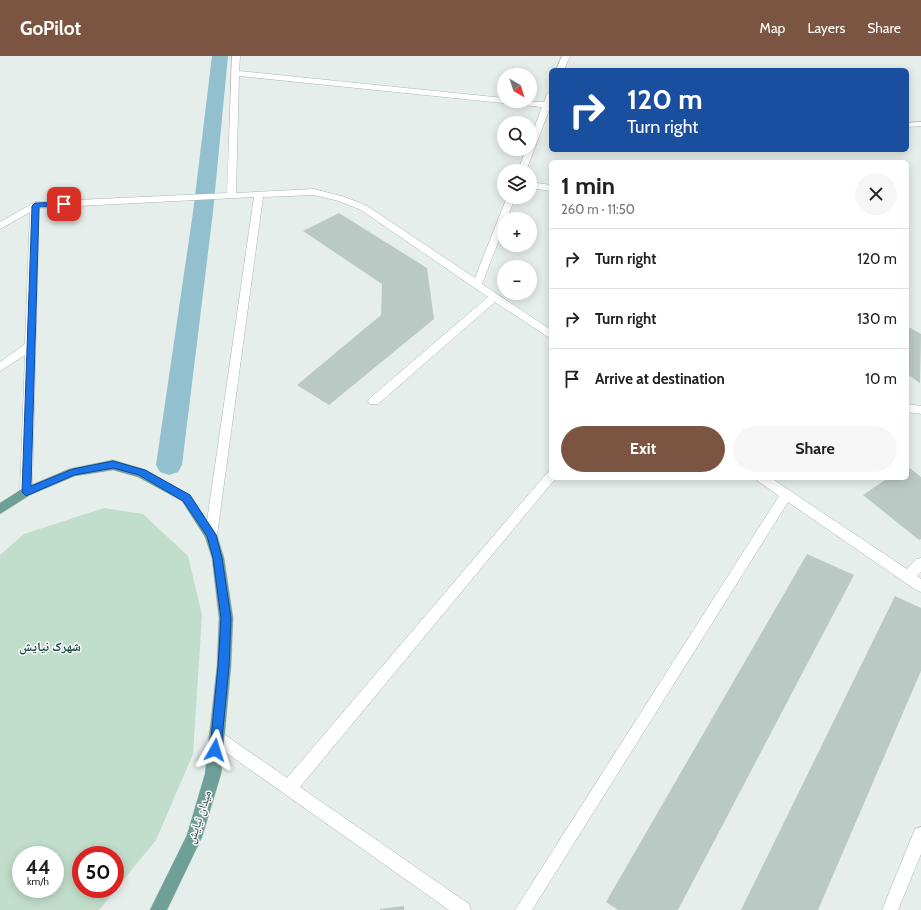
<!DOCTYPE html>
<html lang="en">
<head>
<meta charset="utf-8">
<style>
  body { margin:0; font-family:Cabin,"Noto Naskh Arabic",sans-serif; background:#f6f6f6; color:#222; height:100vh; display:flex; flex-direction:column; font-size:15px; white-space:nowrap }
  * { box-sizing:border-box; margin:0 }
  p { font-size:13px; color:#767676 }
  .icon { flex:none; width:22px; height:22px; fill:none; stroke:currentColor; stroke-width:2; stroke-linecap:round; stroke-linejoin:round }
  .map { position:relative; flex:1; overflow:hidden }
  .drawer { position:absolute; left:549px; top:104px; width:360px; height:320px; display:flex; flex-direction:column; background:#fff; border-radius:6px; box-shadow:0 2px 10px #0003 }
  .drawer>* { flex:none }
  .banner { position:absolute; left:549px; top:12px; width:360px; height:84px; border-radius:6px; box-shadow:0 2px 10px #0003; background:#1a4fa0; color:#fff; overflow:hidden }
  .needle { width:26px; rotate:141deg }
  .controls { position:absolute; left:497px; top:12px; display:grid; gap:8px }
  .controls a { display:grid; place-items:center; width:40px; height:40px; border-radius:50%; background:#fff; box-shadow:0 2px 10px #0003; font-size:20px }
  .speed { position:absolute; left:12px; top:790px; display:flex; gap:8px; font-size:20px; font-weight:700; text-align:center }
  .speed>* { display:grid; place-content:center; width:52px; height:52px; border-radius:50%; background:#fff; box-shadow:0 2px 10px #0003; line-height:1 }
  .speed small { font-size:10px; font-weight:400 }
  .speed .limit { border:6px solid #d22; background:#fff; color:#111 }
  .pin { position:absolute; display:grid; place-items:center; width:34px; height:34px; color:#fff; margin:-17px; border-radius:8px; box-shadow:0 2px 6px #0006 }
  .me { position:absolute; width:44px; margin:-22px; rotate:6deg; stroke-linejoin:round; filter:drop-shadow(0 0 3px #0008) }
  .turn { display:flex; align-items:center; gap:14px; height:84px; padding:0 12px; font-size:18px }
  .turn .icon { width:52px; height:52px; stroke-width:2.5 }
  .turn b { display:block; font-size:28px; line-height:34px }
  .round { display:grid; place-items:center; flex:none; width:42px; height:42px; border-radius:21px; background:#f6f6f6 }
  .overview { display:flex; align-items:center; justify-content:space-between; height:68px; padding:0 12px }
  h1 { font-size:24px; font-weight:800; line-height:30px }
  .button { display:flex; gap:8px; margin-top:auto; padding:8px 12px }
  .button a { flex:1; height:46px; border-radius:24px; background:#7c5542; color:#fff; font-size:16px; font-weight:800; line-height:46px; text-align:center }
  .button a+a { background:#f6f6f6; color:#222 }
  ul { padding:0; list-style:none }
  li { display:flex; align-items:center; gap:12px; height:60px; padding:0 12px; border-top:1px solid #e0e0e0 }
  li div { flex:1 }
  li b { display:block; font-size:15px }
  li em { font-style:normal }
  header { display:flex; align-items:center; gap:24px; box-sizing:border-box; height:56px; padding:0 20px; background:#7c5542; color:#fff }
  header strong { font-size:19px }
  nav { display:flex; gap:22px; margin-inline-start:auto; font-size:14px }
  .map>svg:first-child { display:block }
  .green { fill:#c1ddcb; fill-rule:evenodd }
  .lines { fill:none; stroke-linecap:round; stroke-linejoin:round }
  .canal { fill:#92c0cf; fill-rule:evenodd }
  .building { fill:#bbc9c4 }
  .minor-casing { stroke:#a9b6b3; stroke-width:1 }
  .major-casing { stroke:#c2c9c8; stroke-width:1 }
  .minor { fill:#fff; fill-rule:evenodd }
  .major { fill:#6ea098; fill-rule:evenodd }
  .route { fill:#1a73e8; stroke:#114b97 }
  .labels { text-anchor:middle; stroke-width:3; stroke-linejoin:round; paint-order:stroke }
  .street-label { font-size:12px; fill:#263f3b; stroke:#f7faf9 }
  .neighbourhood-label { font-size:13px; font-weight:bold; fill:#235149; stroke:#f7faf9 }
</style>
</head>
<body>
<header>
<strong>GoPilot</strong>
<nav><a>Map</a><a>Layers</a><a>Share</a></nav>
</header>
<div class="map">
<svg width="921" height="854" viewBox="0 0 921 854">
  <rect width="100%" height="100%" fill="#e6eeeb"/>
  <path class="green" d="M104,452L143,458L188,500L202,559L193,698L156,784L99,854H0V499L24,478ZM21,799H55V833H21ZM81,799H115V833H81Z"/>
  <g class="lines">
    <path class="canal" d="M212,0H228L213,156L182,409L178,416L169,419L160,416L156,409L193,156Z"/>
  </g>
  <path class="building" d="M339,157L427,212L434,263L329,349L297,329L381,259L382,228L303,175Z
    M907,270L921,278L920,327L907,318Z
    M907,410L921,421V483L919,484L863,439L888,422H907Z
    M807,498L854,519L678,854H618L606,846Z
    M895,540L921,552V615L818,854H741Z
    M404,850V854H380V853Z"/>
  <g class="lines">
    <g class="minor-casing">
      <path id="minor" d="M232,0H240L239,15L504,42V45L544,46L547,38L551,36V49L526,115H518L526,93H530V83L542,51L239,20L236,137L314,133L345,141L367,150L475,222L507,141H515L507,163H504V171L482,228L551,274V283L495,246L378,348H370L368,345L370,342L488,241L361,154L339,145L314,139L263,141L217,479L215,483L211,484L207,483L205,479L254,141L39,152L32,436L30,439L26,441L22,439L20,436L25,299L0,315V306L25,288L30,156L0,173V166L35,146L227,137Z
        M562,0H570L564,14H556Z
        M921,66V70L907,71V67Z
        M530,126L551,129V135L530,132Z
        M907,348L921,350V358L907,356Z
        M551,415V422H556L555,423L300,731L469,848L471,854H449L211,686L209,681L211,676L216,674L221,676L287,722L547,417Z
        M756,422H771L907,513L916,503L921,502V516L917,520L921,523V536L916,534L788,446L532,854H515L779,440L758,425Z
        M921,771V798L898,854H882L915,773Z"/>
    </g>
    <g class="major-casing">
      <path id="major" d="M113,404L146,414L190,439L217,479L224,502L233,562L231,610L221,718L202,781L167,854H150L187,779L205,718L217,610L219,562L212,502L205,481L182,445L138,421L113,414L75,420L30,439L0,458V447L22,433L69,413Z"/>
    </g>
    <use href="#minor" class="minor"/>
    <use href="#major" class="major"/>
  </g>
  <path class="route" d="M64,146L67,148L66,150L39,151L31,430L73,413L113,405L145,414L190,439L216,479L222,502L231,562L229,610L221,694L219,697L215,699L211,697L210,694L218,610L221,562L213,502L207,480L183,445L139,419L113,412L74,419L26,440L22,436L32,150L35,147Z"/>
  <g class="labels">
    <g class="street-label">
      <text transform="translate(199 761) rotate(-72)" y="4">میدان نیایش</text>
    </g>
    <g class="neighbourhood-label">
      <text x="50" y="595">شهرک نیایش</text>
    </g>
  </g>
</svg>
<div class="controls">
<a><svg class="needle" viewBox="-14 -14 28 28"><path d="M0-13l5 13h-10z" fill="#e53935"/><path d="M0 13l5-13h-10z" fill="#767676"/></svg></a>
<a><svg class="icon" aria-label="search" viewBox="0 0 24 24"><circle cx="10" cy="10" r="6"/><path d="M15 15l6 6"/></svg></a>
<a><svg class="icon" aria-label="layers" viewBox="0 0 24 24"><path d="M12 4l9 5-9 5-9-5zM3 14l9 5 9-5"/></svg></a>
<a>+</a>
<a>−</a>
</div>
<div class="speed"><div>44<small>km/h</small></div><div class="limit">50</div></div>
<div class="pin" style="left:64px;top:148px;background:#d93025"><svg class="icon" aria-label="arrive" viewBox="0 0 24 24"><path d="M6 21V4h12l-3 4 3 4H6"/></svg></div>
<svg class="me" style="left:215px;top:694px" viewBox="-20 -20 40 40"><path d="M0-17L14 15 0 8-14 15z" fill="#1a73e8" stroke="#fff" stroke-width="4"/></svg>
<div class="banner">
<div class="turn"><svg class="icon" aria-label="right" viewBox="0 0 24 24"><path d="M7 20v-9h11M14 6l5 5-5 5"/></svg><div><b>120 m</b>Turn right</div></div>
</div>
<section class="drawer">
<div class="overview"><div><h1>1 min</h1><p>260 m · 11:50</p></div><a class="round"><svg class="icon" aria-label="close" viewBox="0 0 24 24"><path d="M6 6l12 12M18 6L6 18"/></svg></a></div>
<ul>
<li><svg class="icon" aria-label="right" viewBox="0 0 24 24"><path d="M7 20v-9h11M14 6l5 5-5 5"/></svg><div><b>Turn right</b></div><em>120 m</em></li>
<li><svg class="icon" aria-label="right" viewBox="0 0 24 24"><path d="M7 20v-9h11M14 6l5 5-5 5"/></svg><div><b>Turn right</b></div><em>130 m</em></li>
<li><svg class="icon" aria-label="arrive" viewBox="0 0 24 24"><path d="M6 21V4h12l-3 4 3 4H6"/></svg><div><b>Arrive at destination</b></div><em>10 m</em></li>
</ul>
<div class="button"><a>Exit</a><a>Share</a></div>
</section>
</div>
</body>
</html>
